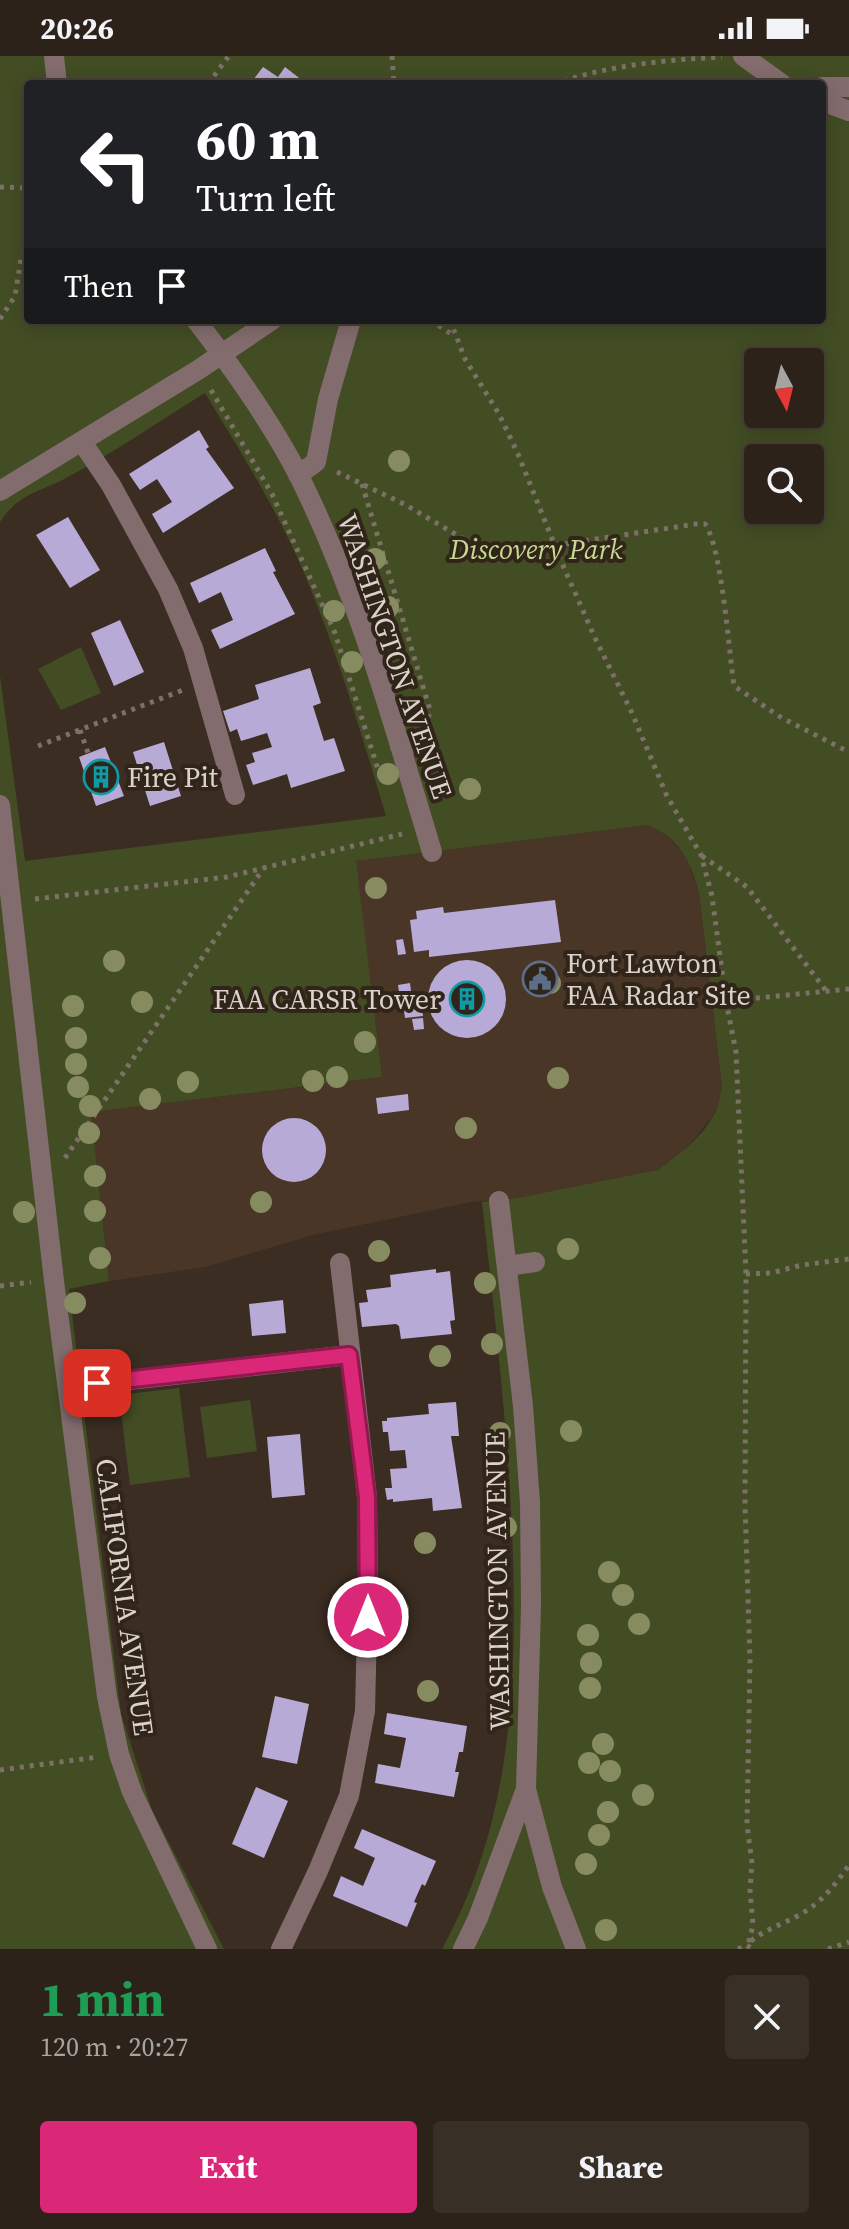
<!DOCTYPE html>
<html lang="en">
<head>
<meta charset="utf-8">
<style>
  body { margin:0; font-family:"Source Serif 4",serif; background:#382f27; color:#f1f3f6; height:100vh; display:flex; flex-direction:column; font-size:30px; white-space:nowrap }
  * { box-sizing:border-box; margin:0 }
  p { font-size:26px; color:#a6a4a2 }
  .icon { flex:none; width:44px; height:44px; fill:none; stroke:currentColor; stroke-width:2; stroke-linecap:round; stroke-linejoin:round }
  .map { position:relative; height:1893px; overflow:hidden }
  .details { display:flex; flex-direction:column; background:#2c221a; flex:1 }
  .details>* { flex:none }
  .hud { position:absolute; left:24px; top:24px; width:802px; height:244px; border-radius:8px; box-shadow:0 4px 20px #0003,0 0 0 2px #483f39; background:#202124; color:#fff; overflow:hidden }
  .needle { width:52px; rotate:173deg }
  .fabs { position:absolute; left:744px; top:292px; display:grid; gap:16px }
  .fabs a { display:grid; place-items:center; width:80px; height:80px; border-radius:8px; background:#2c221a; box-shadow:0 4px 20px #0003,0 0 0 2px #483f39; font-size:40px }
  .pin { position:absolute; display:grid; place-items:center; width:68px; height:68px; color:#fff; margin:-34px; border-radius:16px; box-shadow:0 4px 12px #0006 }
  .me { position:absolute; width:88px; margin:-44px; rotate:0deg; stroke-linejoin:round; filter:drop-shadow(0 0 6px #0008) }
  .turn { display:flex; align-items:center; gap:28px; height:168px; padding:0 40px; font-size:36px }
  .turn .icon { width:104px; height:104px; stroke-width:2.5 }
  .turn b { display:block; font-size:56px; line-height:68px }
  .then { display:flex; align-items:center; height:76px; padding:0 40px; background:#0003; gap:16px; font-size:30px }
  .round { display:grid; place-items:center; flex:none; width:84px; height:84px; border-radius:8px; background:#382f27 }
  .headline { display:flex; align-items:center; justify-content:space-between; height:136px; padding:0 40px }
  h1 { font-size:48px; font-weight:700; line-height:60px; color:#1e9e55 }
  .primary-button { display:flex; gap:16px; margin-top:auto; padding:16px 40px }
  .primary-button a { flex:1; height:92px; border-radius:8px; background:#db2777; color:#fff; font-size:32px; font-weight:700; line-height:92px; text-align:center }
  .primary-button a+a { background:#382f27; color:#f1f3f6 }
  .status { display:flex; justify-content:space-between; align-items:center; height:56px; padding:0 40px; background:#2c221a; direction:ltr }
  .status svg { height:22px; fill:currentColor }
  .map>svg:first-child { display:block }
  .built { fill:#493626 }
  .green { fill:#434d24; fill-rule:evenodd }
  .building { fill:#b8aad7 }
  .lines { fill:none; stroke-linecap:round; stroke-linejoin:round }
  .path { stroke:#7c7167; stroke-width:5; stroke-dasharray:4 6; stroke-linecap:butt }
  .minor { stroke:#836c6e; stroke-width:20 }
  .tree { fill:#878b60 }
  .route-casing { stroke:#8e194d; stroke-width:20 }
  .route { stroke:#db2777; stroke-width:14 }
  .labels { text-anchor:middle; stroke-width:8; stroke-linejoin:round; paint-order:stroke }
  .park-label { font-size:28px; font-style:italic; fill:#c6d892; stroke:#312419 }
  .street-label { font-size:28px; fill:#dbd2cb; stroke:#312419 }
  .poi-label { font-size:28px; fill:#dbd2cb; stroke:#312419; text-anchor:start }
</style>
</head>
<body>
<div class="status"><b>20:26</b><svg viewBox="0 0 49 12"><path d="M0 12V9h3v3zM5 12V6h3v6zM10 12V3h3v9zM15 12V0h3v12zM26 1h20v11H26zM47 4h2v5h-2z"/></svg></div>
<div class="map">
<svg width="849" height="1893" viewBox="0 0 849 1893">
  <rect width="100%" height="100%" fill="#3b2d22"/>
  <path class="built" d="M648,769L663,776L686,800L699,837L722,1030L717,1054L688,1091L658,1114L647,1118L518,1142L471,1146L313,1179L205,1211L109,1225L91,1056L382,1021L355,805Z"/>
  <path class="green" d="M0,0H849V1893H442C514,1763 518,1618 512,1473C507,1363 494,1254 482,1146L518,1142L658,1114L688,1091L704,1074L717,1054L722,1030L699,837C691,805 679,782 648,769L356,805L382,1021L91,1056L109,1225L69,1233L121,1658L152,1754L224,1893H0V620L25,805L386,760C362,680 339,601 307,524C280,458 242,398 205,337C159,365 114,397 66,422C38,437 19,437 0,466ZM28,28H822V264H28ZM758,306H810V358H758ZM758,402H810V454H758Z
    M81,591L101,637L61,654L38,613Z
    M179,1332L190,1421L130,1429L119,1339Z
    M250,1344L257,1395L207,1402L200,1351Z"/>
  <path class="building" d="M263,11L278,21L285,11L307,28H250Z
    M199,374L209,391L206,393L234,432L163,477L152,458L172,446L157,423L140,434L129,418Z
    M68,461L100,514L70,532L36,479Z
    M265,492L276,515L273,516L295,558L220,593L211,574L233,564L221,536L199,547L190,527Z
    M120,564L144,616L114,630L91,577Z
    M310,612L321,647L313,650L324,685L334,682L345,715L291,732L287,718L253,729L246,709L255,706L252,697L272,691L267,677L241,685L237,673L230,676L223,655L259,643L255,629Z
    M164,686L181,740L150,750L133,696Z
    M105,691L124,740L96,750L79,701Z
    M555,844L561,886L429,901V894L414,896L410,864L417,863L416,855L443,851L444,857Z
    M403,883L406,898L398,899L396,884Z
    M428 943a39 39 0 1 1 78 0a39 39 0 1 1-78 0Z
    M410,927L411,935L399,936L398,929Z
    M420,937L423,960L405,962L402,940Z
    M423,962L424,973L414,974L412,963Z
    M408,1038L409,1054L378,1058L376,1042Z
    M262 1094a32 32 0 1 1 64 0a32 32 0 1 1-64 0Z
    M436,1213V1217L450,1215L455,1264L450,1265L452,1278L401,1283L399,1270L396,1268L362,1271L359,1247L368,1246L366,1234L391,1231L390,1219Z
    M283,1244L286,1277L252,1280L249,1248Z
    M456,1346L459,1380H451L462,1452L433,1455L432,1442L393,1446V1443L387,1444L385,1432H392L390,1413L407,1412L405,1394L390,1395L388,1376H383L382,1365H387V1362L429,1358L428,1348Z
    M300,1378L305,1439L272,1442L267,1381Z
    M275,1640L309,1648L297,1708L262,1701Z
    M387,1657L467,1670L463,1696H459L455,1716H459L454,1741L375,1727L378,1708L400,1712L406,1682L384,1678Z
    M256,1731L288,1745L264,1802L232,1788Z
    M362,1773L436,1805L425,1830L422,1828L414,1846L417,1847L407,1871L333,1840L341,1820L363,1830L375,1802L354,1792Z"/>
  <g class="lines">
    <path class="path" d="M392,0L394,28
      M208,28L228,1
      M554,28C610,9 664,4 722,1
      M0,131L28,132
      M0,263L15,240L21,203L28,190
      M430,264L453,279
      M450,264L465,303L499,358L518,398L561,505L595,582L632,657L667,740L701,799L712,840L726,945L736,996L746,1218L745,1448L750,1605L747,1769L752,1807L750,1834L753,1869L748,1889
      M211,334L272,438L335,577L381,723
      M337,416L404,448L491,499L696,468H705C722,491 729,597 734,630L782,662L849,696
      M362,428L430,654L428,663
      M80,674L88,697
      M38,690L183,634
      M702,800L747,831L827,936
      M35,843L227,821L402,778
      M726,945L849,933
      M65,1102L263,813
      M746,1218L771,1217L802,1209L849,1203
      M0,1230L31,1226
      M0,1714L98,1701
      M751,1885C765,1873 784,1868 801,1858C821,1847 836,1828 849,1809
      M738,1893L746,1889L753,1893
      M828,1893L849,1886"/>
    <path class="minor" d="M54,0L57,28
      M743,0L782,28
      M822,31H849
      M822,45L849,55
      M196,264C232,311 273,368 300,422C359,541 394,670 432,796
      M82,386L111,429L168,533L193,592L235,739
      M298,419L316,406L328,343L351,264
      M0,435L198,314L272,264
      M400,691L426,684
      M0,749L54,1225L107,1641L119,1698L132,1736L207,1893
      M507,1210L535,1206
      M68,1331L349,1299
      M526,1733L552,1831L576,1893
      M281,1893L318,1815L349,1740L365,1655L368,1530L367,1441L340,1207
      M463,1893L478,1862L526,1733L531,1550L530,1446L523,1350L499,1145"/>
  </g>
  <g class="tree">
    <circle cx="399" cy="405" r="11"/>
    <circle cx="375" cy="503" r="11"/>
    <circle cx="388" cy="551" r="11"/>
    <circle cx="334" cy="555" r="11"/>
    <circle cx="352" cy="606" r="11"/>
    <circle cx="388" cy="718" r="11"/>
    <circle cx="470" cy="733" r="11"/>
    <circle cx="376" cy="832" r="11"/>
    <circle cx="114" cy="905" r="11"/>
    <circle cx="550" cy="927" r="11"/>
    <circle cx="142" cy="946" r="11"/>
    <circle cx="73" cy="950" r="11"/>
    <circle cx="76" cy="982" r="11"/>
    <circle cx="365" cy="986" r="11"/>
    <circle cx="76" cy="1008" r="11"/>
    <circle cx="337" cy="1021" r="11"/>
    <circle cx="558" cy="1022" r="11"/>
    <circle cx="313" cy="1025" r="11"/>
    <circle cx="188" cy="1026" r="11"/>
    <circle cx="78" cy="1031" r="11"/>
    <circle cx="150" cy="1043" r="11"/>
    <circle cx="90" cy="1050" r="11"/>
    <circle cx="466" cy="1072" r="11"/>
    <circle cx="89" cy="1077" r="11"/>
    <circle cx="95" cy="1120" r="11"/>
    <circle cx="261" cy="1146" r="11"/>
    <circle cx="95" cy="1155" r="11"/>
    <circle cx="24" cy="1156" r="11"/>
    <circle cx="568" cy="1193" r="11"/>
    <circle cx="379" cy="1195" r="11"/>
    <circle cx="100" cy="1202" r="11"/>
    <circle cx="485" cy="1227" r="11"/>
    <circle cx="75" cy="1247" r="11"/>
    <circle cx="492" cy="1288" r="11"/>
    <circle cx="440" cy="1300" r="11"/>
    <circle cx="571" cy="1375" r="11"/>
    <circle cx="500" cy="1377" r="11"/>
    <circle cx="506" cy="1471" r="11"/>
    <circle cx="425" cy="1487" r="11"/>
    <circle cx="609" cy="1516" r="11"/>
    <circle cx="623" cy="1539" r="11"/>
    <circle cx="398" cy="1554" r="11"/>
    <circle cx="639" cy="1568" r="11"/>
    <circle cx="588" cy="1579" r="11"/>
    <circle cx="591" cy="1607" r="11"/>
    <circle cx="590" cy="1632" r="11"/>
    <circle cx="428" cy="1635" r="11"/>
    <circle cx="603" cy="1688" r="11"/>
    <circle cx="589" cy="1707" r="11"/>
    <circle cx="610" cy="1715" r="11"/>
    <circle cx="643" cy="1739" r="11"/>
    <circle cx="608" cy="1756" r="11"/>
    <circle cx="599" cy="1779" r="11"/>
    <circle cx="586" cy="1808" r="11"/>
    <circle cx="606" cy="1874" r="11"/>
  </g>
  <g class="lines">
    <g class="route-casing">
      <path id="route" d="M97,1327L349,1299L367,1441L368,1561"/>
    </g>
    <use href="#route" class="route"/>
  </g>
  <defs>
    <g id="building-ring" transform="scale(1.8)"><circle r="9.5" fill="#312419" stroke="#0f9aa8" stroke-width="1.5"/><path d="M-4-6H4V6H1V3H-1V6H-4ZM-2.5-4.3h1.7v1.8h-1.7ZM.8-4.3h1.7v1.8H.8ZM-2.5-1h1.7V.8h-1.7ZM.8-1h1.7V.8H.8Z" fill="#0f9aa8"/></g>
    <g id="civic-ring" transform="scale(1.8)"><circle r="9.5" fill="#312419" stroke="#5c6f8a" stroke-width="1.5"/><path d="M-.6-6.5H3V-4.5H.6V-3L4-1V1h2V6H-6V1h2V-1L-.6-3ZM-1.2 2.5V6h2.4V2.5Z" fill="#5c6f8a"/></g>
  </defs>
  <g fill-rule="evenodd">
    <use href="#building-ring" x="101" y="721"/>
    <use href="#civic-ring" x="540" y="923"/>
    <use href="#building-ring" x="467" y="943"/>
  </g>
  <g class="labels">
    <g class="park-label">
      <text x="536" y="503">Discovery Park</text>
    </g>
    <g class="street-label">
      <text transform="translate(395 600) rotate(71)" y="10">WASHINGTON AVENUE</text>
      <text transform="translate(497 1525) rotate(-91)" y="10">WASHINGTON AVENUE</text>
      <text transform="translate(125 1541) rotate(82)" y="10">CALIFORNIA AVENUE</text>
    </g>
    <g class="poi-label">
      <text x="127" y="731">Fire Pit</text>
      <text x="566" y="917">Fort Lawton<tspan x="566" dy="32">FAA Radar Site</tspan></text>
      <text x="441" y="953" text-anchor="end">FAA CARSR Tower</text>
    </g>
  </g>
</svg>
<div class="fabs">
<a><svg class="needle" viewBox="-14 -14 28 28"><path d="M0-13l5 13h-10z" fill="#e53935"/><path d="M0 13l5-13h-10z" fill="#a6a4a2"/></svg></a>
<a><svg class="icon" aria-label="search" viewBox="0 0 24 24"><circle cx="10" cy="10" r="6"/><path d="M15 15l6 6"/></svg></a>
</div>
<div class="pin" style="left:97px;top:1327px;background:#d93025"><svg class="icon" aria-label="arrive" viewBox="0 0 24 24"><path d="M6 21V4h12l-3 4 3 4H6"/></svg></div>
<svg class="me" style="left:368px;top:1561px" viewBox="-20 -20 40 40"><circle r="17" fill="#db2777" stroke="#fff" stroke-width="3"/><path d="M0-11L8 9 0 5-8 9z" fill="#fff"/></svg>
<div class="hud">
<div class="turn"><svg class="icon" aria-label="left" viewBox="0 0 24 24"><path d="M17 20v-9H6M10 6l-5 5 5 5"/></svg><div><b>60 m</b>Turn left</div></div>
<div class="then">Then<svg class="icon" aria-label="arrive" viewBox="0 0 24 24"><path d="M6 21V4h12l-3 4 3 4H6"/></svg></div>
</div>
</div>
<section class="details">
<div class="headline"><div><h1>1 min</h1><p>120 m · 20:27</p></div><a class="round"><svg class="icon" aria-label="close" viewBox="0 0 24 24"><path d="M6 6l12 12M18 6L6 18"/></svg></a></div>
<div class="primary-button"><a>Exit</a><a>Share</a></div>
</section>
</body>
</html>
